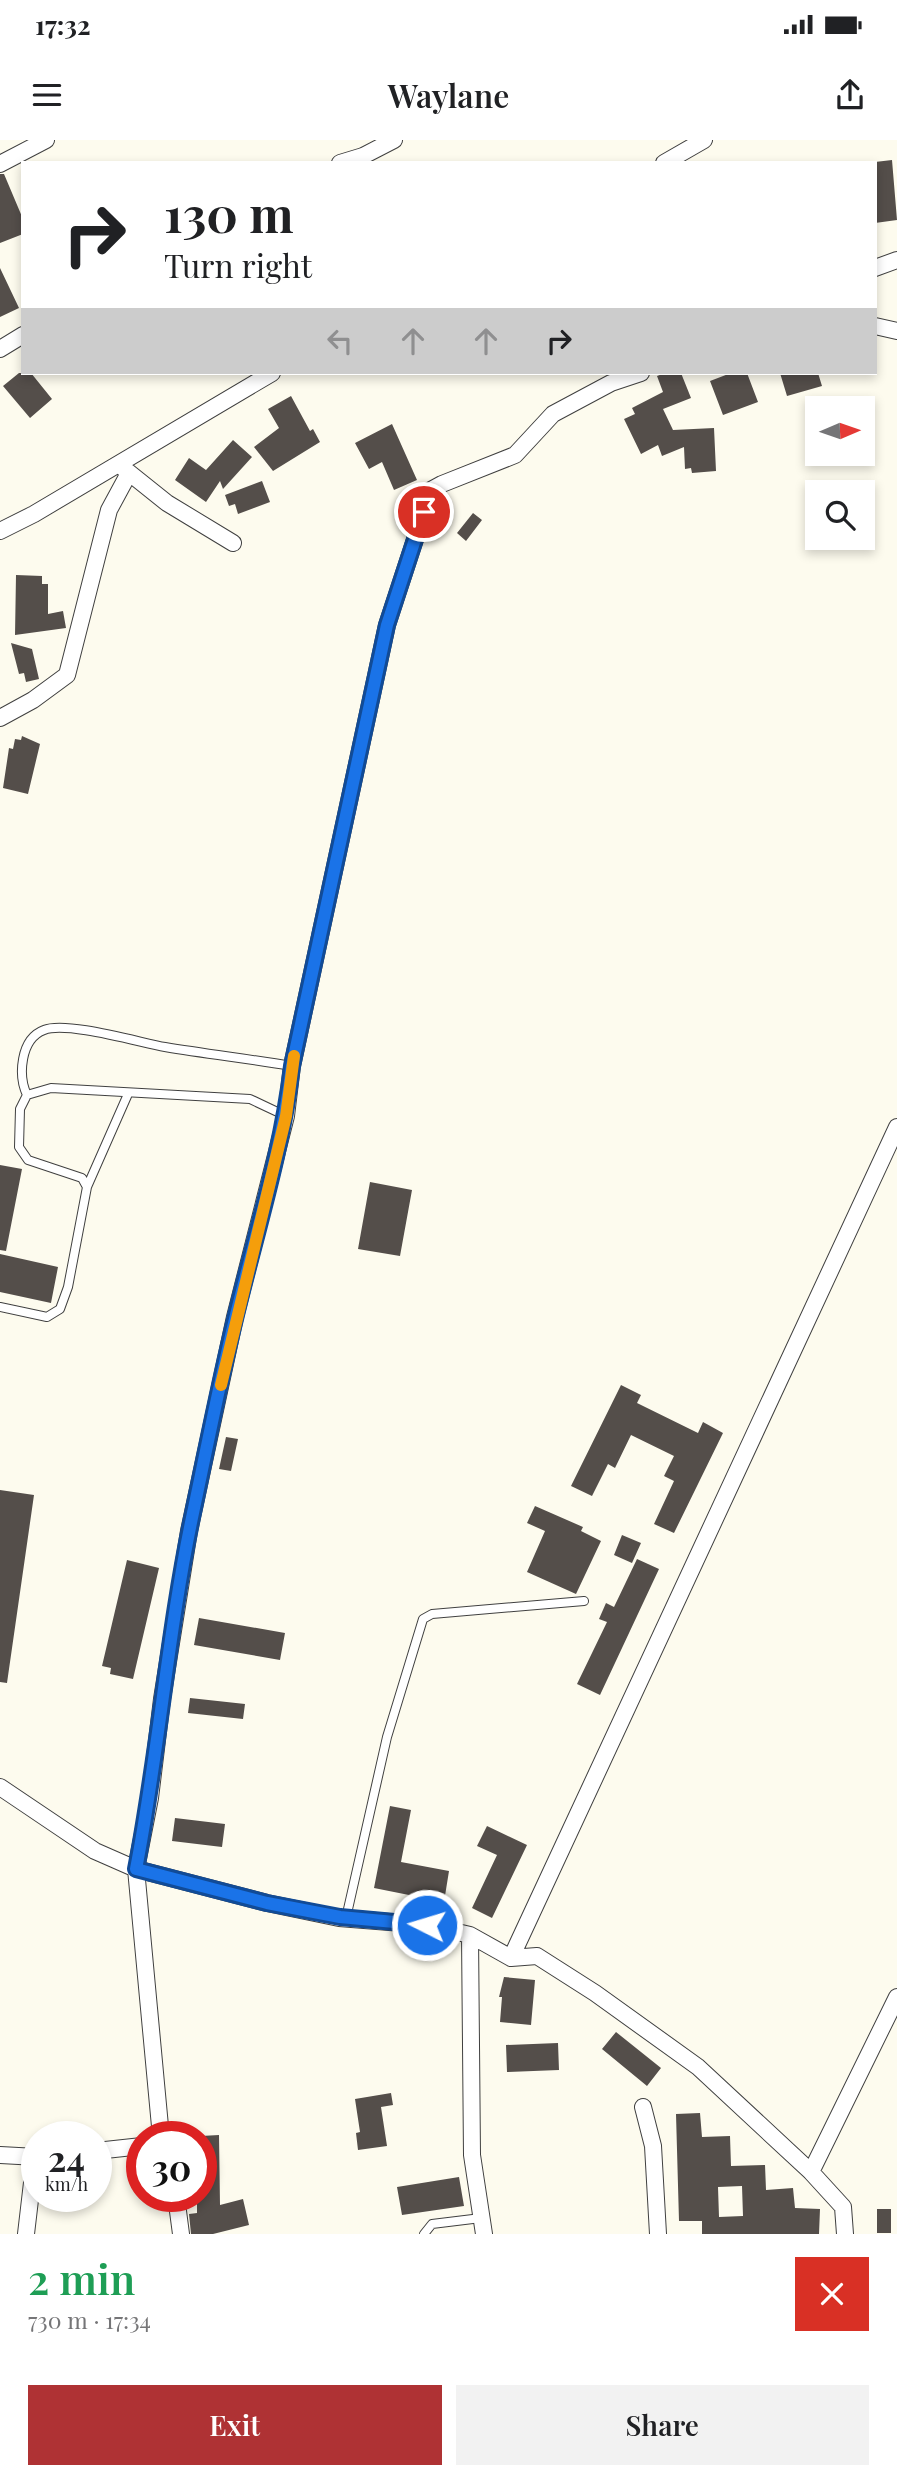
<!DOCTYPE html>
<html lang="en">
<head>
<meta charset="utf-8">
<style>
  body { margin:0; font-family:"Playfair Display",serif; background:#f2f2f2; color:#202124; height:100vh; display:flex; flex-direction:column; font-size:26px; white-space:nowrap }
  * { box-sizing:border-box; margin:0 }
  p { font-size:23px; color:#757577 }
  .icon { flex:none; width:38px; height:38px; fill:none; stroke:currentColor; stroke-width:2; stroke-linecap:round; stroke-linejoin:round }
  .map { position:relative; height:2094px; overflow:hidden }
  .sheet { display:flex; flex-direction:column; background:#fff; flex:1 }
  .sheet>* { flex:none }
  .top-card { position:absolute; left:21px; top:21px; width:856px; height:214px; border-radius:0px; box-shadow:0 4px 10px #0003; background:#fff; color:#202124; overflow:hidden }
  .needle { width:46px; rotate:88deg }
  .fabs { position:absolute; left:805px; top:256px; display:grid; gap:14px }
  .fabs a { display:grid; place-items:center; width:70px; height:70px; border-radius:0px; background:#fff; box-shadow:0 4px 10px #0003; font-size:35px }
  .speed { position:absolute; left:21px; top:1981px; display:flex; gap:14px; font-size:35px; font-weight:700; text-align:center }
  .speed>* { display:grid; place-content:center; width:91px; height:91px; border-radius:50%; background:#fff; box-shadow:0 4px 10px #0003; line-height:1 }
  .speed small { font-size:18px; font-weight:400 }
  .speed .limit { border:10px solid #d22; background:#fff; color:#111 }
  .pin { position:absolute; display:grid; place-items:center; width:60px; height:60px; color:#fff; margin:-30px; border:4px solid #fff; border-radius:50%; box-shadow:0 2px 7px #0007 }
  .me { position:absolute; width:77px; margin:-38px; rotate:275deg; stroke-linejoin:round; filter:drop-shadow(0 0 5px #0008) }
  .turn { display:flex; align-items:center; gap:24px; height:147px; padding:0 28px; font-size:32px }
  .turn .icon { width:91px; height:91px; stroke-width:2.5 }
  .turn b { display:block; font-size:49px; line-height:60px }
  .lanes { display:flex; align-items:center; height:66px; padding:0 28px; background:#0003; justify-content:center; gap:35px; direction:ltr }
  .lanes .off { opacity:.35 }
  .round { display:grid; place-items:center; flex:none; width:74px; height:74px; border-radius:0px; background:#f2f2f2 }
  .overview { display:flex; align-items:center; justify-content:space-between; height:119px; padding:0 28px }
  h1 { font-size:42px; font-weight:600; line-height:52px; color:#1e9e55 }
  .action { display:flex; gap:14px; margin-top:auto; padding:14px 28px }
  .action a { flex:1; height:80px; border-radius:0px; background:#af3234; color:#fff; font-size:28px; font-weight:600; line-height:80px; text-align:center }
  .action a+a { background:#f2f2f2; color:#202124 }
  .status { display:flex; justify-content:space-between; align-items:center; height:49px; padding:0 35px; background:#fff; direction:ltr }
  .status svg { height:19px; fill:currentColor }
  header { display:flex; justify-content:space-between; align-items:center; height:91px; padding:0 28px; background:#fff; font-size:32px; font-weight:600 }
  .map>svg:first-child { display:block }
  .building { fill:#544e4a; fill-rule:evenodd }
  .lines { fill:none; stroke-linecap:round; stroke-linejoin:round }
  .service-casing { stroke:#404040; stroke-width:10 }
  .minor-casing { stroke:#404040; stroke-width:18 }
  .service { stroke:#fff; stroke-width:8 }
  .minor { stroke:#fff; stroke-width:16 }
  .route-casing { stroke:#114b97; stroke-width:18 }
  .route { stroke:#1a73e8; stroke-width:12 }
  .slow { stroke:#f59e0b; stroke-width:12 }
</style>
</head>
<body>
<div class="status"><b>17:32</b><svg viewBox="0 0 49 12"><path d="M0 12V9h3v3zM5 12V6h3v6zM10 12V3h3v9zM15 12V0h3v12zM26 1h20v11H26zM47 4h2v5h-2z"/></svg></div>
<header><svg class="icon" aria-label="menu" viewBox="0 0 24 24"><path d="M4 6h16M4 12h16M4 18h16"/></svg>Waylane<svg class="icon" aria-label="share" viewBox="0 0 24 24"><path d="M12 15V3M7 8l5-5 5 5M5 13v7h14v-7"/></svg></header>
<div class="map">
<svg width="897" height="2094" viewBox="0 0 897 2094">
  <rect width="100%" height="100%" fill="#fdfbee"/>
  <path class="building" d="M892,20L897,80L875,83V22Z
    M0,34H4L23,79V94L0,103Z
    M0,128L19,168L0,177Z
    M19,233H31L52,259L30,278L3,246Z
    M665,233H681L691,258L663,269L673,290L714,288L716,331L692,333L691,328L685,329L684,307L662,316L658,305L641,314L624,279L635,274L632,268L663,252L657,236Z
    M731,233H747L758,262L723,275L710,241Z
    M780,233H818L822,246L787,256Z
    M291,256L310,291L313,289L320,302L273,331L254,307L279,288L268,269Z
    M392,284L417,340L394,350L382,322L369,329L355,303Z
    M233,300L252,317L223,349L220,341L206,362L175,340L189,318L206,330Z
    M262,341L270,362L238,374L235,364L229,366L225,355Z
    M473,373L482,380L466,401L457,393Z
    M16,435L42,436V444H48V474L63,471L66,488L15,495Z
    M11,503L32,509L39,539L26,542L24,533L19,534Z
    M22,596L40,604L28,654L3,648L9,608L13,609L15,599L21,600Z
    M0,1025L22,1029L6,1111L0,1110Z
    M370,1042L412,1050L400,1116L358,1109Z
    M0,1114L58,1127L51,1163L0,1152Z
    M621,1245L641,1255L637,1263L698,1293L703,1282L723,1293L674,1393L654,1384L674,1341L664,1336L674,1316L631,1295L615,1328L608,1324L592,1356L571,1346Z
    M226,1297L238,1299L231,1331L219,1329Z
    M0,1350L34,1355L7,1543L0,1542Z
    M535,1366L583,1387L581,1391L601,1401L576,1454L527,1432L545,1391L527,1383Z
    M622,1395L641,1403L632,1423L614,1415Z
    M637,1419L659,1429L600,1555L577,1544L607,1482L599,1479L606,1463L614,1467Z
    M127,1420L159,1428L133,1539L110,1534L111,1528L102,1526Z
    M199,1478L285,1493L280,1520L194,1505Z
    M190,1558L245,1564L243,1579L188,1573Z
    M390,1666L411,1670L401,1722L449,1731L444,1762L374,1748Z
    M175,1678L225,1684L222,1707L172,1701Z
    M487,1686L527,1705L492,1778L472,1768L497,1715L477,1706Z
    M504,1837L535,1840L531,1885L500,1882L502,1857H499Z
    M616,1892L661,1928L647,1946L602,1909Z
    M558,1903L559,1930L507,1932L506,1905Z
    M391,1953L393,1965L381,1967L387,2006L358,2010L356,1993L360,1992L355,1959Z
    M700,1973L702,1997L730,1996L731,2026L765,2025L766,2050L793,2048L795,2068L820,2069L819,2094H702V2081H679L676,1974ZM742,2046L743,2076L719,2077L718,2047Z
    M219,1995L220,2065L243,2059L249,2085L213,2094H191L189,2074L197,2073V2056H201V1996Z
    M459,2037L464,2066L402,2075L397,2047Z
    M877,2069H891V2093H877Z"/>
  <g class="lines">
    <g class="service-casing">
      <path id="service" d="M27,955C18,936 20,899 44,890C66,881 138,902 165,907C207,914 250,919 292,926
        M87,1047L128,954
        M0,1167L47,1177L60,1169L68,1147L87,1047L82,1038L28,1020L19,1007L20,969L27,955L51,948L250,959L286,976
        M346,1778L387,1597L423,1479L432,1474L584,1461
        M424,2094L432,2084L481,2078"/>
    </g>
    <g class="minor-casing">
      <path id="minor" d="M340,23L363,16L394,0
        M664,23L704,0
        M0,24L46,0
        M875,128L897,120
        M875,186L897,191
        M0,209L23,195
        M122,327L167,363L233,403
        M0,391L34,374L272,233
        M0,578L33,560L67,535L109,370L129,333
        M0,1647L95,1711L136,1729L267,1763L339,1778L427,1785L470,1795L511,1818L537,1816L595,1853L698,1927L811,2032L843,2067L845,2094
        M470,1795L472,2015L484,2094
        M511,1818L897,987
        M643,1967L653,2006L658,2094
        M161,1997L136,1729L150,1658L162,1559L189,1391L235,1177L286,976L292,926L387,485L424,372L420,356L442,344L515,315L553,274L611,243L641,233
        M96,2011L142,2006
        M0,2015L37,2017
        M811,2032L897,1857
        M176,2056L181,2094
        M26,2094L35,2017"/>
    </g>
    <use href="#service" class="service"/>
    <use href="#minor" class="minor"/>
  </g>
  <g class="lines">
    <g class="route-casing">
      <path id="route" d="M424,372L387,485L292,926C282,1011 256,1092 236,1175C220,1240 207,1307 193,1373C168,1490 159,1611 136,1729L267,1763L340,1777L427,1785"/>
    </g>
    <use href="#route" class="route"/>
    <path class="slow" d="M221,1245L286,976L294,916"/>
  </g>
</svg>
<div class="fabs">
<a><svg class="needle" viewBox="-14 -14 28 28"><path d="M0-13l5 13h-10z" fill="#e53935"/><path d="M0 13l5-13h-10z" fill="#757577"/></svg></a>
<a><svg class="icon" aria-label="search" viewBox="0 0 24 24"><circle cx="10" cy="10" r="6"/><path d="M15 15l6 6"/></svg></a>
</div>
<div class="speed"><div>24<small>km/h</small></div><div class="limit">30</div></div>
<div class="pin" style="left:424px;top:372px;background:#d93025"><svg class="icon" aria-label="arrive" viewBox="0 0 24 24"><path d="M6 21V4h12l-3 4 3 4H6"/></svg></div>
<svg class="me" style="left:427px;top:1785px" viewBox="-20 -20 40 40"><circle r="17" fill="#1a73e8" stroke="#fff" stroke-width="3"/><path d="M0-11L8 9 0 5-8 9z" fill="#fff"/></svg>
<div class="top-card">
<div class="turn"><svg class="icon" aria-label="right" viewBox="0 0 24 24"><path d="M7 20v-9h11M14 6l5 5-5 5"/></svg><div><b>130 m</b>Turn right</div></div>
<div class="lanes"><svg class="icon off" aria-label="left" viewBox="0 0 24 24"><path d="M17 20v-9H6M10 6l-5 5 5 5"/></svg><svg class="icon off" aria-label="ahead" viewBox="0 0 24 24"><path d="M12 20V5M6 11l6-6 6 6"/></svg><svg class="icon off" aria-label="ahead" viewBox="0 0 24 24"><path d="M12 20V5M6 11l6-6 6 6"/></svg><svg class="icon" aria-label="right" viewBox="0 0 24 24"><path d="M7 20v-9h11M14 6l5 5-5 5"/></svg></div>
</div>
</div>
<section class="sheet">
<div class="overview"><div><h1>2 min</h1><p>730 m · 17:34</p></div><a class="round" style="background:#d93025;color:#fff"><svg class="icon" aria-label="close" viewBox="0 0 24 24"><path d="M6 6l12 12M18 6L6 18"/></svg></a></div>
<div class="action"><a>Exit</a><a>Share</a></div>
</section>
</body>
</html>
